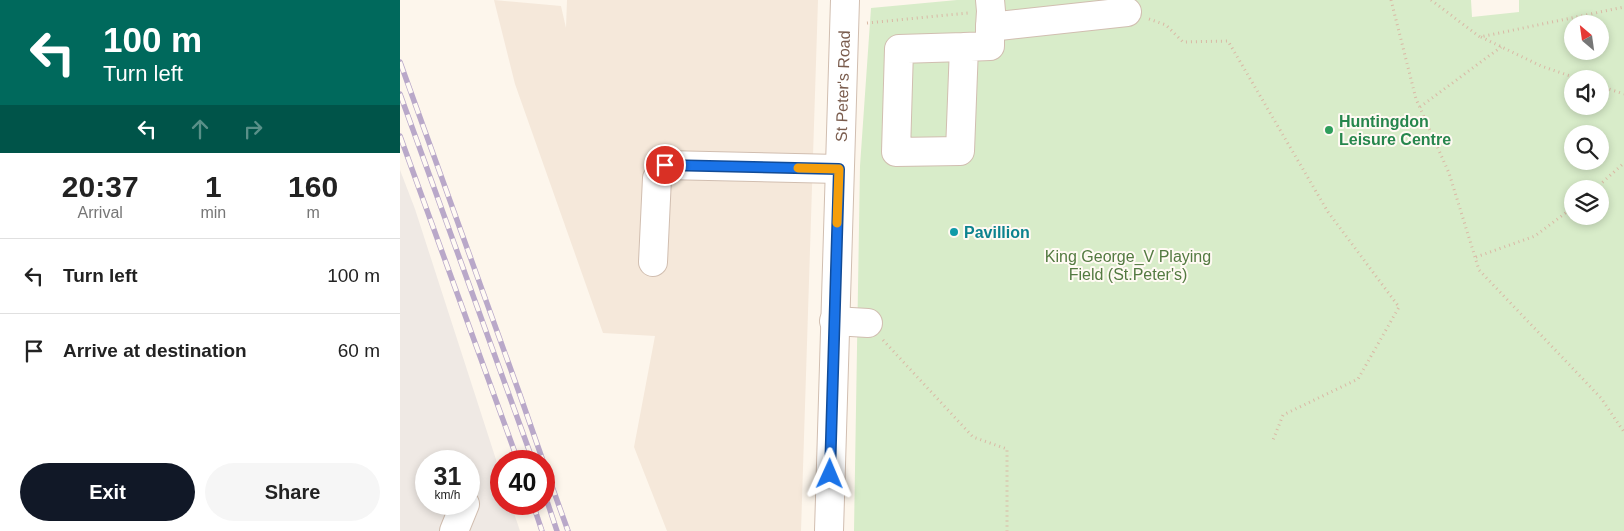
<!DOCTYPE html>
<html lang="en">
<head>
<meta charset="utf-8">
<style>
  body { margin:0; font-family:Arial,sans-serif; background:#f6f6f6; color:#222; height:100vh; display:flex; flex-direction:column; font-size:19px; white-space:nowrap }
  * { box-sizing:border-box; margin:0 }
  p { font-size:16px; color:#767676 }
  .icon { flex:none; width:28px; height:28px; fill:none; stroke:currentColor; stroke-width:2; stroke-linecap:round; stroke-linejoin:round }
  .map { position:relative; flex:1; overflow:hidden }
  .drawer { display:flex; flex-direction:column; background:#fff; width:400px }
  .drawer>* { flex:none }
  .top-card { background:#00695c; color:#fff; overflow:hidden }
  .needle { width:32px; rotate:331deg }
  .tools { position:absolute; left:1164px; top:15px; display:grid; gap:10px }
  .tools a { display:grid; place-items:center; width:45px; height:45px; border-radius:50%; background:#fff; box-shadow:0 2px 8px #0003; font-size:25px }
  .speed { position:absolute; left:15px; top:450px; display:flex; gap:10px; font-size:25px; font-weight:700; text-align:center }
  .speed>* { display:grid; place-content:center; width:65px; height:65px; border-radius:50%; background:#fff; box-shadow:0 2px 8px #0003; line-height:1 }
  .speed small { font-size:12px; font-weight:400 }
  .speed .limit { border:8px solid #d22; background:#fff; color:#111 }
  .pin { position:absolute; display:grid; place-items:center; width:42px; height:42px; color:#fff; margin:-21px; border:2px solid #fff; border-radius:50%; box-shadow:0 1px 5px #0007 }
  .me { position:absolute; width:55px; margin:-28px; rotate:1deg; stroke-linejoin:round; filter:drop-shadow(0 0 4px #0008) }
  .turn { display:flex; align-items:center; gap:18px; height:105px; padding:0 20px; font-size:22px }
  .turn .icon { width:65px; height:65px; stroke-width:2.5 }
  .turn b { display:block; font-size:35px; line-height:42px }
  .lanes { display:flex; align-items:center; height:48px; padding:0 20px; background:#0003; justify-content:center; gap:25px; direction:ltr }
  .lanes .off { opacity:.35 }
  .eta { display:flex; justify-content:space-evenly; align-items:center; height:85px; text-align:center }
  .eta b { font-size:30px; font-weight:700; line-height:35px }
  .button { display:flex; gap:10px; margin-top:auto; padding:10px 20px }
  .button a { flex:1; height:58px; border-radius:30px; background:#111827; color:#fff; font-size:20px; font-weight:700; line-height:58px; text-align:center }
  .button a+a { background:#f6f6f6; color:#222 }
  ul { padding:0; list-style:none }
  li { display:flex; align-items:center; gap:15px; height:75px; padding:0 20px; border-top:1px solid #e0e0e0 }
  li div { flex:1 }
  li b { display:block; font-size:19px }
  li em { font-style:normal }
  main { display:flex; flex:1; min-height:0 }
  .map>svg:first-child { display:block }
  .residential { fill:#f5e8da }
  .industrial { fill:#efe9e4; fill-rule:evenodd }
  .green { fill:#d8ecc9; fill-rule:evenodd }
  .lines { fill:none; stroke-linecap:round; stroke-linejoin:round }
  .minor-casing { stroke:#d1beb0; stroke-width:30 }
  .path { stroke:#d9b8a5; stroke-width:3; stroke-dasharray:1 4; stroke-linecap:butt }
  .minor { stroke:#fff; stroke-width:28 }
  .rail-casing { stroke:#b9a8c9; stroke-width:5.5 }
  .rail { stroke:#fffaf3; stroke-width:4; stroke-dasharray:11; stroke-linecap:butt }
  .route-casing { stroke:#114b97; stroke-width:12 }
  .route { stroke:#1a73e8; stroke-width:9 }
  .slow { stroke:#f59e0b; stroke-width:9 }
  .leisure-dot { fill:#2e9e5b; stroke:#fffaf3; stroke-width:2 }
  .culture-dot { fill:#0f9aa8; stroke:#fffaf3; stroke-width:2 }
  .labels { text-anchor:middle; stroke-width:4; stroke-linejoin:round; paint-order:stroke }
  .street-label { font-size:16px; fill:#7a5c4d; stroke:#fffaf3 }
  .leisure-label { font-size:16px; font-weight:bold; fill:#27864d; stroke:#fffaf3; text-anchor:start }
  .culture-label { font-size:16px; font-weight:bold; fill:#0d838f; stroke:#fffaf3; text-anchor:start }
  .park-label { font-size:16px; fill:#537a41; stroke:#fffaf3 }
</style>
</head>
<body>
<main>
<section class="drawer">
<div class="top-card">
<div class="turn"><svg class="icon" aria-label="left" viewBox="0 0 24 24"><path d="M17 20v-9H6M10 6l-5 5 5 5"/></svg><div><b>100 m</b>Turn left</div></div>
<div class="lanes"><svg class="icon" aria-label="left" viewBox="0 0 24 24"><path d="M17 20v-9H6M10 6l-5 5 5 5"/></svg><svg class="icon off" aria-label="ahead" viewBox="0 0 24 24"><path d="M12 20V5M6 11l6-6 6 6"/></svg><svg class="icon off" aria-label="right" viewBox="0 0 24 24"><path d="M7 20v-9h11M14 6l5 5-5 5"/></svg></div>
</div>
<div class="eta">
<div><b>20:37</b><p>Arrival</p></div>
<div><b>1</b><p>min</p></div>
<div><b>160</b><p>m</p></div>
</div>
<ul>
<li><svg class="icon" aria-label="left" viewBox="0 0 24 24"><path d="M17 20v-9H6M10 6l-5 5 5 5"/></svg><div><b>Turn left</b></div><em>100 m</em></li>
<li><svg class="icon" aria-label="arrive" viewBox="0 0 24 24"><path d="M6 21V4h12l-3 4 3 4H6"/></svg><div><b>Arrive at destination</b></div><em>60 m</em></li>
</ul>
<div class="button"><a>Exit</a><a>Share</a></div>
</section>
<div class="map">
<svg width="1224" height="531" viewBox="0 0 1224 531">
  <rect width="100%" height="100%" fill="#fdf6ec"/>
  <path class="residential" d="M94,0L161,6L166,28L167,0H418L401,531H267L234,447L255,336L203,333L115,84Z"/>
  <path class="industrial" d="M0,170L15,209L101,475V504H111L120,531H0ZM26,461H69V504H26Z"/>
  <path class="green" d="M557,0H1071L1072,17L1119,12V0H1224V531H454L460,166L471,8ZM1172,24H1200V51H1172ZM1172,79H1200V106H1172ZM1172,134H1200V161H1172ZM1172,189H1200V216H1172Z"/>
  <g class="lines">
    <g class="minor-casing">
      <g id="minor">
        <path d="M590,0L591,11L590,27L727,12"/>
        <path d="M564,47L499,49L496,152L560,151L564,47L590,46V27"/>
        <path d="M253,262L257,178L265,165L439,169"/>
        <path d="M434,321L468,323"/>
        <path d="M54,531L65,504"/>
        <path id="s1" d="M429,531L445,0"/>
      </g>
    </g>
    <path class="path" d="M991,0L1016,99L1049,173L1079,270L1201,398L1224,432
      M1031,0L1080,37L1224,7
      M749,19L766,25L783,42L828,41L928,212L999,307L958,379L883,415L873,440
      M467,23L568,13
      M1081,37L1141,66L1179,79
      M1200,86L1224,94
      M1020,107L1101,47
      M1195,189L1224,163
      M1076,257L1135,236L1172,208
      M483,340L573,437L607,449V531"/>
    <use href="#minor" class="minor"/>
    <g class="rail-casing">
      <path id="rail" d="M0,62L120,395L143,461
        M0,94L133,461
        M0,136L118,461
        M144,464L168,531
        M144,492L157,531
        M133,504L142,531"/>
    </g>
    <use href="#rail" class="rail"/>
  </g>
  <g class="lines">
    <g class="route-casing">
      <path id="route" d="M265,165L439,169L430,474"/>
    </g>
    <use href="#route" class="route"/>
    <path class="slow" d="M398,168L439,169L437,223"/>
  </g>
  <circle class="leisure-dot" cx="929" cy="130" r="5"/>
  <circle class="culture-dot" cx="554" cy="232" r="5"/>
  <g class="labels">
    <g class="street-label">
      <text dy="6" stroke="none"><textPath href="#s1" startOffset="445">St Peter's Road</textPath></text>
    </g>
    <g class="leisure-label">
      <text x="939" y="127">Huntingdon<tspan x="939" dy="18">Leisure Centre</tspan></text>
    </g>
    <g class="culture-label">
      <text x="564" y="238">Pavillion</text>
    </g>
    <g class="park-label">
      <text x="728" y="262">King George_V Playing<tspan x="728" dy="18">Field (St.Peter's)</tspan></text>
    </g>
  </g>
</svg>
<div class="tools">
<a><svg class="needle" viewBox="-14 -14 28 28"><path d="M0-13l5 13h-10z" fill="#e53935"/><path d="M0 13l5-13h-10z" fill="#767676"/></svg></a>
<a><svg class="icon" aria-label="sound" viewBox="0 0 24 24"><path d="M4 9h4l5-4v14l-5-4H4zM17 9q2 3 0 6"/></svg></a>
<a><svg class="icon" aria-label="search" viewBox="0 0 24 24"><circle cx="10" cy="10" r="6"/><path d="M15 15l6 6"/></svg></a>
<a><svg class="icon" aria-label="layers" viewBox="0 0 24 24"><path d="M12 4l9 5-9 5-9-5zM3 14l9 5 9-5"/></svg></a>
</div>
<div class="speed"><div>31<small>km/h</small></div><div class="limit">40</div></div>
<div class="pin" style="left:265px;top:165px;background:#d93025"><svg class="icon" aria-label="arrive" viewBox="0 0 24 24"><path d="M6 21V4h12l-3 4 3 4H6"/></svg></div>
<svg class="me" style="left:430px;top:474px" viewBox="-20 -20 40 40"><path d="M0-17L14 15 0 8-14 15z" fill="#1a73e8" stroke="#fff" stroke-width="4"/></svg>
</div>
</main>
</body>
</html>
